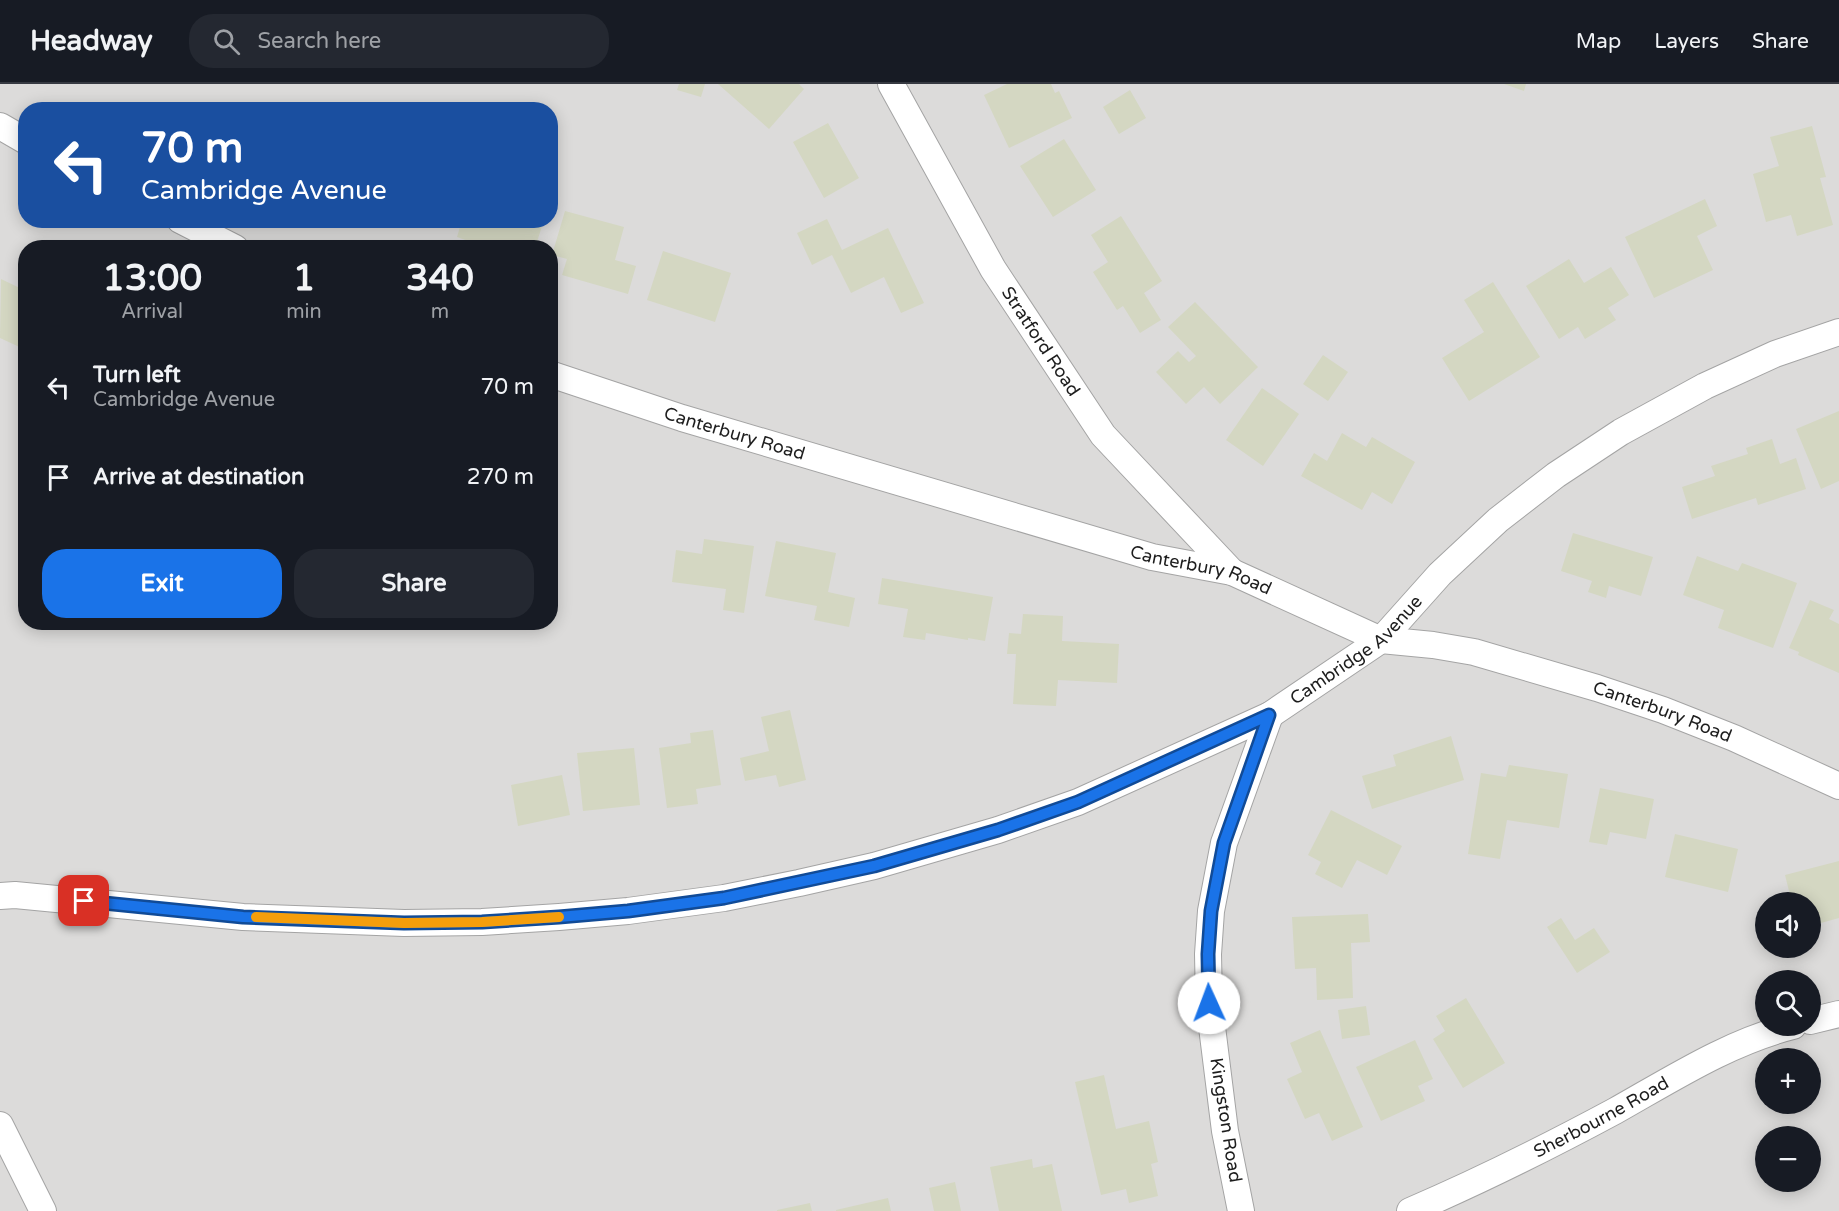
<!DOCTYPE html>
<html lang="en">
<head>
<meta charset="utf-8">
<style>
  body { margin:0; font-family:"Varela Round",sans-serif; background:#242831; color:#f1f3f6; height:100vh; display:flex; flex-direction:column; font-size:22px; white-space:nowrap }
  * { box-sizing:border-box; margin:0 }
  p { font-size:20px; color:#9ea1a6 }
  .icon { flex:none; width:33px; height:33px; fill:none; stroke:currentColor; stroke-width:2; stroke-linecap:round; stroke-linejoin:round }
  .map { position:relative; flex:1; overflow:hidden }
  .sheet { position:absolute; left:18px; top:156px; width:540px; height:390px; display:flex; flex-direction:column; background:#171b24; border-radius:24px; box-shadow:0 3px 15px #0003 }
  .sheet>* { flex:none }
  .top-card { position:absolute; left:18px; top:18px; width:540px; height:126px; border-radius:24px; box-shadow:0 3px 15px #0003; background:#1a4fa0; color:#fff; overflow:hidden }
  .tools { position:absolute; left:1755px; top:808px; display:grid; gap:12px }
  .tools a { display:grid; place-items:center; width:66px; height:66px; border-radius:50%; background:#171b24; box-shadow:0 3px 15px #0003; font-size:30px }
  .pin { position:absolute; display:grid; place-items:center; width:51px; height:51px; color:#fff; margin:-26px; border-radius:12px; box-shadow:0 3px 9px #0006 }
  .me { position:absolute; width:66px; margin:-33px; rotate:358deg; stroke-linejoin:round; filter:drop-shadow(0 0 4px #0008) }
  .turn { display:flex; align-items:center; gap:21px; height:126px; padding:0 24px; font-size:27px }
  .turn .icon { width:78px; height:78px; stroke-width:2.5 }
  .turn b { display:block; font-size:42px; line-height:51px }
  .eta { display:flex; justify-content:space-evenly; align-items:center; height:102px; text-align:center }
  .eta b { font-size:36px; font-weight:700; line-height:42px }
  .cta { display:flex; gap:12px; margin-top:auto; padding:12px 24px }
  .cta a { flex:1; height:69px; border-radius:24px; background:#1a73e8; color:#fff; font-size:24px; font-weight:700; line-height:69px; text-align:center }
  .cta a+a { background:#242831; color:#f1f3f6 }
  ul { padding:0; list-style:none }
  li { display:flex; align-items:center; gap:18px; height:90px; padding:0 24px }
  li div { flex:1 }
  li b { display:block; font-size:22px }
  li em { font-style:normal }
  header { display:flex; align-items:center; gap:36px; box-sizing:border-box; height:84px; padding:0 30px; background:#171b24; border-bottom:2px solid #363941 }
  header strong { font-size:28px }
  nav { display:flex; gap:33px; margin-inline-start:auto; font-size:21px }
  .search { width:420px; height:54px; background:#242831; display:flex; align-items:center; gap:15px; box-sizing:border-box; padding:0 21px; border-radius:24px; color:#9ea1a6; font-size:22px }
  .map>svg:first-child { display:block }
  .residential { fill:#dcdbda; fill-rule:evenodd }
  .building { fill:#d4d7c2 }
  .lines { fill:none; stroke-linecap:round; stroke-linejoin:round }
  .minor-casing { stroke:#a4a4a4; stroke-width:28 }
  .minor { stroke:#fff; stroke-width:26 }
  .route-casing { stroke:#114b97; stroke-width:15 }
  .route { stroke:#1a73e8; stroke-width:10 }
  .slow { stroke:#f59e0b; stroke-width:10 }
  .labels { text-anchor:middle; stroke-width:4.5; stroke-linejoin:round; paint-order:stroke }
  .street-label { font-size:18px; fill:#1d1d1d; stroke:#fff }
</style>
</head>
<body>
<header>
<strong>Headway</strong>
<div class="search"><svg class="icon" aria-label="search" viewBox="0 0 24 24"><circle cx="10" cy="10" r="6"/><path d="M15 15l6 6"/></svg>Search here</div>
<nav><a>Map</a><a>Layers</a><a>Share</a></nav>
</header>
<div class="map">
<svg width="1839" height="1127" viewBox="0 0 1839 1127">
  <rect width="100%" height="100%" fill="#ebf0e2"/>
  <path class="residential" d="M0,0H1839V1127H0ZM26,26H550V136H26ZM26,164H550V538H26ZM1766,819H1810V864H1766ZM1766,897H1810V942H1766ZM1766,975H1810V1020H1766ZM1766,1053H1810V1098H1766Z"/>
  <path class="building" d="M679,0H705L701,13L677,6Z
    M718,0H799L804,5L769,45Z
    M1007,0H1051L1055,9L1059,7L1072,34L1009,64L984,11Z
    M1504,0H1526L1524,7Z
    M1130,6L1146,34L1119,50L1103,23Z
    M828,39L859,94L824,114L793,58Z
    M1812,42L1826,93L1820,94L1833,141L1797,152L1791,131L1766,138L1753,90L1779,82L1770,53Z
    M1064,55L1096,106L1053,133L1020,82Z
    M1705,115L1717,142L1697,152L1713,186L1654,214L1625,153Z
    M565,127L624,143L615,176L636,182L628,210L562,191L567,175L552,171Z
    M1121,132L1162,197L1144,209L1161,236L1140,249L1123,222L1117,226L1093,188L1108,178L1091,151Z
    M827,135L842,166L888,144L924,219L901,229L884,193L851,209L832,171L812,181L797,149Z
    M462,136H544L535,164H488L457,153Z
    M663,167L731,189L715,238L647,216Z
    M1569,175L1584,199L1611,183L1629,211L1608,224L1616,236L1585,255L1578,243L1559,255L1526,202Z
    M1,195L26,207V266L0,254Z
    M1493,198L1540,273L1469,317L1442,274L1484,248L1464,216Z
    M1195,218L1258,283L1220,320L1204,303L1186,320L1156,288L1178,267L1189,278L1196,272L1168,243Z
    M1323,271L1348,288L1328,317L1303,300Z
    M1262,304L1299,330L1263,382L1226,356Z
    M1839,327V397L1821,405L1796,345Z
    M1342,349L1366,363L1372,353L1415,378L1392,420L1372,408L1362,426L1301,392L1314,369L1327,377Z
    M1772,355L1780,380L1796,374L1806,405L1758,421L1756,414L1692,435L1682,403L1715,392L1711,382L1748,370L1746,364Z
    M550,406L558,408L551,427H550Z
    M1573,449L1653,473L1641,512L1609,502L1606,514L1588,508L1592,497L1561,487Z
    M704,455L754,462L744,529L723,526L726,505L672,498L676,466L702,470Z
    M776,457L836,469L828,508L855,514L849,543L814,536L817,522L765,512Z
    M1697,472L1738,487L1742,479L1797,499L1773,564L1718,544L1724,526L1683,511Z
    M882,494L993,513L985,557L968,554V556L926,549L925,556L903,553L908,525L878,520Z
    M1810,516L1834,526L1829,535L1839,540V589L1798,571L1799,568L1789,564Z
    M1023,530L1063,532L1062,557L1119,560L1117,599L1058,596L1056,622L1013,620L1016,570H1007L1009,549L1021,550Z
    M790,626L806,696L779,703L776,691L745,697L740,674L769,667L761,633Z
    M713,646L721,701L696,705L698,720L667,724L659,664L691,659L690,649Z
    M1451,652L1464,696L1372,725L1362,692L1396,682L1393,671Z
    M634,664L640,721L583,727L577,669Z
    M1509,681L1568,690L1559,744L1507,736L1500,775L1468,770L1481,689L1506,693Z
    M562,691L570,731L518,742L511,701Z
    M1600,704L1654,715L1646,755L1610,748L1607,761L1589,758Z
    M1331,726L1402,762L1387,791L1357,776L1342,804L1315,790L1321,778L1308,771Z
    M1675,750L1738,765L1728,808L1665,793Z
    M1839,777V834L1810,842V819H1792L1785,791Z
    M1368,830L1370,858L1351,859L1353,914L1317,916L1316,884L1295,885L1292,833Z
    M1561,834L1575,856L1594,844L1610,868L1577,889L1547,843Z
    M1466,914L1505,979L1463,1004L1433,955L1445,947L1436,932Z
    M1366,922L1370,951L1342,955L1338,926Z
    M1320,946L1363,1043L1332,1057L1319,1029L1305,1035L1287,995L1302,988L1290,959Z
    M1415,956L1433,995L1418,1002L1425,1017L1381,1037L1356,983Z
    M1104,991L1116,1045L1149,1037L1158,1078L1151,1080L1158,1112L1129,1119L1126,1105L1101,1111L1075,998Z
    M1032,1075L1033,1084L1052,1080L1062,1127H999L990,1083Z
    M955,1098L961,1127H934L929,1104Z
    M888,1114L891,1127H836V1126Z
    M810,1119L812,1127H777V1126Z"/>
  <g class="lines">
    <g class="minor-casing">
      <g id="minor">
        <path id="s1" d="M891,0L993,185L1103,351L1232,488"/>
        <path d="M0,42L26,57"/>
        <path d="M180,136L235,164"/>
        <path id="s2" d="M550,290L682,334L1152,473L1232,488L1381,556L1433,561L1474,568L1597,604L1663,626L1734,654L1839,702"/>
        <path id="s3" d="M0,812L15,811L243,833L404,839L482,838L559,833L628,827L724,814L799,799L874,782L998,746L1078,718L1270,631L1381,556L1440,490L1498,436L1556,391L1621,348L1705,302L1775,270L1839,248"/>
        <path d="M1810,937L1839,930"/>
        <path d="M0,1041L43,1127"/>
        <path d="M1241,1127L1225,1047L1209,919L1208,870L1211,827L1224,759L1270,631"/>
        <path id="s4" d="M1410,1127C1480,1097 1548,1063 1615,1027C1672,995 1729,958 1793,942"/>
      </g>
    </g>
    <use href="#minor" class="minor"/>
  </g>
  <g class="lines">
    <g class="route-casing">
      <path id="route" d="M84,817L243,833L404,839L482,838L559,833L628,827L724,814L874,782L998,746L1078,718L1269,631L1224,759L1211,827L1208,870L1209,919"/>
    </g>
    <use href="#route" class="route"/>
    <path class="slow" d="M256,833L404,839L482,838L559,833"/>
  </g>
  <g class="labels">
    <g class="street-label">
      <text dy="6" stroke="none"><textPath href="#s1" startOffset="298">Stratford Road</textPath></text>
      <text dy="6" stroke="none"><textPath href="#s2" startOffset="194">Canterbury Road</textPath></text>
      <text dy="6" stroke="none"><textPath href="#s2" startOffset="680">Canterbury Road</textPath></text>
      <text dy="6" stroke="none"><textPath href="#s3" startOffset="1413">Cambridge Avenue</textPath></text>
      <text dy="6" stroke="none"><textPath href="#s2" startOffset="1166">Canterbury Road</textPath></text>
      <text dy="6" stroke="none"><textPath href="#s4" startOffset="213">Sherbourne Road</textPath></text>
      <text transform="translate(1226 1036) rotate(81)" y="6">Kingston Road</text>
    </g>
  </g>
</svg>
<div class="tools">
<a><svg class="icon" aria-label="sound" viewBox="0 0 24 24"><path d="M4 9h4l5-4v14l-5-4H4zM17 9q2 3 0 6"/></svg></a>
<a><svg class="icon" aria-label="search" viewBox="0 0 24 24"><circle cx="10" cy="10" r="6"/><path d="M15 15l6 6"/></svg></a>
<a>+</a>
<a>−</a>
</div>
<div class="pin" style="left:84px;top:817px;background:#d93025"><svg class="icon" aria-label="arrive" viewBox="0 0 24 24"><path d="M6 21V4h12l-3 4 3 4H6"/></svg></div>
<svg class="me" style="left:1209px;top:919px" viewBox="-20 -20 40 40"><circle r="19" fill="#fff"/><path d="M0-13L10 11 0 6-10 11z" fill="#1a73e8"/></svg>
<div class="top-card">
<div class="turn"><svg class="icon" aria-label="left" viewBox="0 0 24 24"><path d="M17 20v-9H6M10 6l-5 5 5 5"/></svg><div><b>70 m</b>Cambridge Avenue</div></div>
</div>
<section class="sheet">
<div class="eta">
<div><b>13:00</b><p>Arrival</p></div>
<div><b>1</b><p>min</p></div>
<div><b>340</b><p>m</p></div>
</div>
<ul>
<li><svg class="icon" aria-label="left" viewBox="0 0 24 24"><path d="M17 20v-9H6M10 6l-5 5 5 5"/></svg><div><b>Turn left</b><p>Cambridge Avenue</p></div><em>70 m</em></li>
<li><svg class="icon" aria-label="arrive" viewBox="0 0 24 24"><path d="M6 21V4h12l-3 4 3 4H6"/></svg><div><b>Arrive at destination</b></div><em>270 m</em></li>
</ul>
<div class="cta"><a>Exit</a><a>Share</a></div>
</section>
</div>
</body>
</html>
